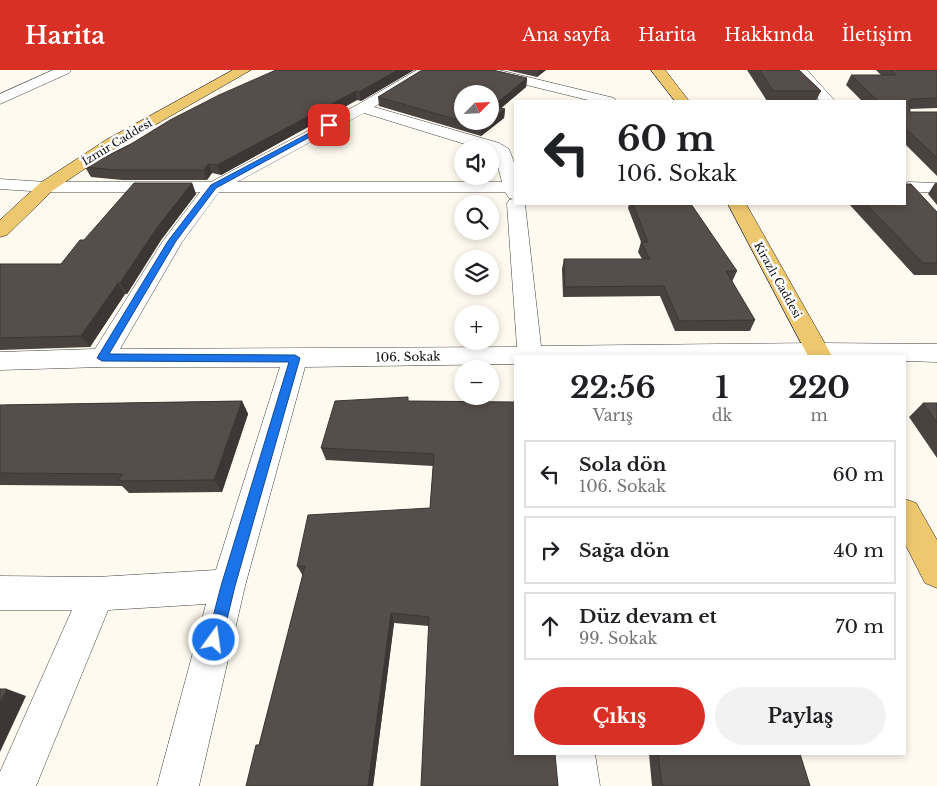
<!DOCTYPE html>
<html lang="tr">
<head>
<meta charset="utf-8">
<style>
  body { margin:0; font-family:"Libre Baskerville",serif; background:#f2f2f2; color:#202124; height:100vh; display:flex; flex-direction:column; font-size:19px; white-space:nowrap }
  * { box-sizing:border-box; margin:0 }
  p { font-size:16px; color:#757577 }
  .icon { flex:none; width:28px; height:28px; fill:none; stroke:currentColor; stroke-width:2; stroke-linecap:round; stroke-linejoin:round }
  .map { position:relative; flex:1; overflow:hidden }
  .side { position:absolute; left:514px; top:285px; width:392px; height:400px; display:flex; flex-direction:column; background:#fff; border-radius:0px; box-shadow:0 2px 8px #0003 }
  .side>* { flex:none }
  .top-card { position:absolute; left:514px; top:30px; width:392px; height:105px; border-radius:0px; box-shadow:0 2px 8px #0003; background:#fff; color:#202124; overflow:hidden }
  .needle { width:32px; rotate:66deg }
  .tools { position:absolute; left:454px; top:15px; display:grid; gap:10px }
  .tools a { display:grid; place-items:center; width:45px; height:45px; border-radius:50%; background:#fff; box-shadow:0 2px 8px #0003; font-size:25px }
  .pin { position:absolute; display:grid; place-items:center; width:42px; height:42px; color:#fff; margin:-21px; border-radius:10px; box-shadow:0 2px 8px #0006 }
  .me { position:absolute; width:55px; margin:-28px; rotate:14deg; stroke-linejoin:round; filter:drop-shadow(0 0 4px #0008) }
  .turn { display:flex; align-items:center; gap:18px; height:105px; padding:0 20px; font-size:22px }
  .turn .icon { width:65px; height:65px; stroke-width:2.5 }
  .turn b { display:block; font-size:35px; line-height:42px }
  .eta { display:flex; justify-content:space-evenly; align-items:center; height:85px; text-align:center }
  .eta b { font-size:30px; font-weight:700; line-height:35px }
  .button { display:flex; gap:10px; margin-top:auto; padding:10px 20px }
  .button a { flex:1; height:58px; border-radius:30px; background:#d93025; color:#fff; font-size:20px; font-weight:700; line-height:58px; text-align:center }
  .button a+a { background:#f2f2f2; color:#202124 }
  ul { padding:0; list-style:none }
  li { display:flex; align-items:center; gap:15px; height:68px; margin:0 10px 8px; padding:0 10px; border:2px solid #e0e0e0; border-radius:0px }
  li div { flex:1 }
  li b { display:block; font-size:19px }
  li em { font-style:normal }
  header { display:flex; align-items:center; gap:30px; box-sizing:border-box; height:70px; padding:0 25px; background:#d93025; color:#fff }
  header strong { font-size:24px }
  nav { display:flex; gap:28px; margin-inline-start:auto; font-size:18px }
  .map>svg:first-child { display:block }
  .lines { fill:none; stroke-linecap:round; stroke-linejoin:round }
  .minor-casing { stroke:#404040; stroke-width:1 }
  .major-casing { stroke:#1e1e1e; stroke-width:1 }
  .minor { fill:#fff; fill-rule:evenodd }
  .major { fill:#eec86f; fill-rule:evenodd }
  .wall { fill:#494340 }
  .shaded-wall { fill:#3c3734 }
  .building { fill:#554e4b; stroke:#3c3734 }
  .route { fill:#1a73e8; stroke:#114b97 }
  .labels { text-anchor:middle; stroke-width:5; stroke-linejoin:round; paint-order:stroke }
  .far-street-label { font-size:11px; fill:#0d0d0d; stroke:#fff }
  .street-label { font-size:12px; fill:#0d0d0d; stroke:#fff }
</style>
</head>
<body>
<header>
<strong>Harita</strong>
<nav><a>Ana sayfa</a><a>Harita</a><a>Hakkında</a><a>İletişim</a></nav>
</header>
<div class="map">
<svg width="937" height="716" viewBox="0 0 937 716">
  <rect width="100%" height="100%" fill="#fefaef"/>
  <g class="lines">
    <g class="minor-casing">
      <path id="minor" d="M53,0H71L69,3L0,34V24Z
        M417,0H434L374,37L499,73L509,79L515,95V134H525L541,276L818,273L937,274V292L905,291V286H515V294L305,297L245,516L199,716H157L206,534L108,540L36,716H0V702L72,540H0V506L97,507L216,500L280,297H102L0,300V282L95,279L163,171L200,122H46L0,119V109L46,112H211L357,35ZM364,43L481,79H490V82L495,85L502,112H237ZM219,122H505L509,128L513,129L509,130L507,134L517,277L120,279L182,172Z
        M475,0H499L614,28L616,31H592L477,3Z
        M792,0H807L835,31H820Z
        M909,112L937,113V123L905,121V113Z
        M555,684H595L600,716H558Z"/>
    </g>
    <g class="major-casing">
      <path id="major" d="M233,0H251L118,76L52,121L7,165L0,167V150L40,113L106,70Z
        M651,0H665L689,31H675Z
        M728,134H746L832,286H808Z
        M905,429L916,433L937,470V518L925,513L905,474Z"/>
    </g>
    <use href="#minor" class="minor"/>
    <use href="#major" class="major"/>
  </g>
  <path class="wall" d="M276,0H414L361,31L357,30L221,105L212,103L207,110H122L91,107L85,97Z
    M507,0H546L537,7Z
    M747,0H799L821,21L816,31H767Z
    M876,0H937V38L910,39V42H937V106L905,74V31H862L846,15L851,5H881Z
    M527,8L526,17L501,38L505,39L504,48L481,66L379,36L378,27Z
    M192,113L196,124L161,170L127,224H125L90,277L0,280V194H61Z
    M935,113H937V135L928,124Z
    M629,134H691L737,201L732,212L755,250L750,261H675L660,226L563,227L562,199L564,189H642L638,182L641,172L628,138Z
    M849,134H905L937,142V205H914Z
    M242,331L248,344L222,422L129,423L122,416L0,415V335Z
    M408,331L515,332L429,556L394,553L373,716H246L259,675L303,506L297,496L430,438L433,396L326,390L321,378Z
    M923,333H937V388L909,347Z
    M649,684H800L810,716H652Z"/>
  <path class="shaded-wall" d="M398,0H414L361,31L359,22Z
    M538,0H546L537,7Z
    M527,8L526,17L493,45V36Z
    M356,21L357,30L221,105L217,95Z
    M505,39L504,48L481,66V57L489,51H490V50Z
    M208,94L212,103L207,110L204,100Z
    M192,113L196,124L161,170L127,224L120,213L156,159Z
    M118,213L125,224L90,277L81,266Z
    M242,331L248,344L222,422L214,410Z
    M391,543L394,553L373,716H368Z
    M7,619L26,626L0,682V632Z"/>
  <path class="building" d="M276,0H398L359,22L356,21L217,95L208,94L204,100H117L85,97L131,74L170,50L219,25Z
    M422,0H493L527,8L493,36L505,39L490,50V24H462V51L378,27Z
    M760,0H799L821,21H773Z
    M891,0H937V28L911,29L909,31L910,42H937V88L905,58V31H878L851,5H896Z
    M462,51H489L481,57Z
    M134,113H192L156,159L120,213H118L81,266L0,268V194H61L80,170H84Z
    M905,114H911L937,142V193H923L866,134H905Z
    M633,134H691L737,201H726L755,250L679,251L664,216L565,217L564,189H650L641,172H648Z
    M408,327V331L515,332V684H555L558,716H421L429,547L391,543L368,716H246L256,675H259L305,496H297L308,445L430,438L434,384L321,378L335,331Z
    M242,331L214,410L118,411L122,404L0,403V335Z
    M923,333H937V353Z
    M0,619H7L0,632Z
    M658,684H800L810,716H662Z"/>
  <path class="route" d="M326,54L332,55L216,118L176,171L109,284L295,285L300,288L235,516L222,570L219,576L214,578L209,576L207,570L221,516L289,292L102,291L97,288L168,171L211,115Z"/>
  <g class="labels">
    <g class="far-street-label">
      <text transform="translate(117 72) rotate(-31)" y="4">İzmir Caddesi</text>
      <text transform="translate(778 210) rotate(61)" y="4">Kirazlı Caddesi</text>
    </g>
    <g class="street-label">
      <text transform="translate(408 287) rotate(-1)" y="4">106. Sokak</text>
    </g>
  </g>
</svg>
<div class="tools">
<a><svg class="needle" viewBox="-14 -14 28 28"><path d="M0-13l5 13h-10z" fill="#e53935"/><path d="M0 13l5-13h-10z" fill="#757577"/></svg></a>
<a><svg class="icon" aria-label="sound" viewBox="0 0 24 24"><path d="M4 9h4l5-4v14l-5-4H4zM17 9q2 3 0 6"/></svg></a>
<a><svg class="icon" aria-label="search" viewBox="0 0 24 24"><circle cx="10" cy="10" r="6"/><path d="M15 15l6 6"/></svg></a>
<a><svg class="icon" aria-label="layers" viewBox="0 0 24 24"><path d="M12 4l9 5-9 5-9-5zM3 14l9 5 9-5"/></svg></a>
<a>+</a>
<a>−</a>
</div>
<div class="pin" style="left:329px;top:55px;background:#d93025"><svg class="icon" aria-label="arrive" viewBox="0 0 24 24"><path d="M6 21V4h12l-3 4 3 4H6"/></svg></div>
<svg class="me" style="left:214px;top:570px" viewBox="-20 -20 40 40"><circle r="17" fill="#1a73e8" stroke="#fff" stroke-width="3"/><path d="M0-11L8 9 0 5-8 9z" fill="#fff"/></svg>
<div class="top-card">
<div class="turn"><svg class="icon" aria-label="left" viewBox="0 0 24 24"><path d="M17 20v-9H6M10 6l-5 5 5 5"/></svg><div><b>60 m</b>106. Sokak</div></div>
</div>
<section class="side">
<div class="eta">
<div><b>22:56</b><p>Varış</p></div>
<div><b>1</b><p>dk</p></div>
<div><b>220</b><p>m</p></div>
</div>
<ul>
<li><svg class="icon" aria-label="left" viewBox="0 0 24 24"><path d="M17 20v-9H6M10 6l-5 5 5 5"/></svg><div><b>Sola dön</b><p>106. Sokak</p></div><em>60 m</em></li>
<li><svg class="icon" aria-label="right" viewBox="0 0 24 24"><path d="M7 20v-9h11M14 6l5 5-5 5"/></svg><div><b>Sağa dön</b></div><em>40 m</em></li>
<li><svg class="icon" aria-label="ahead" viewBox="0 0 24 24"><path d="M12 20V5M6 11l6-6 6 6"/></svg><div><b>Düz devam et</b><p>99. Sokak</p></div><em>70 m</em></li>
</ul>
<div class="button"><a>Çıkış</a><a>Paylaş</a></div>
</section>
</div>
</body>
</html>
